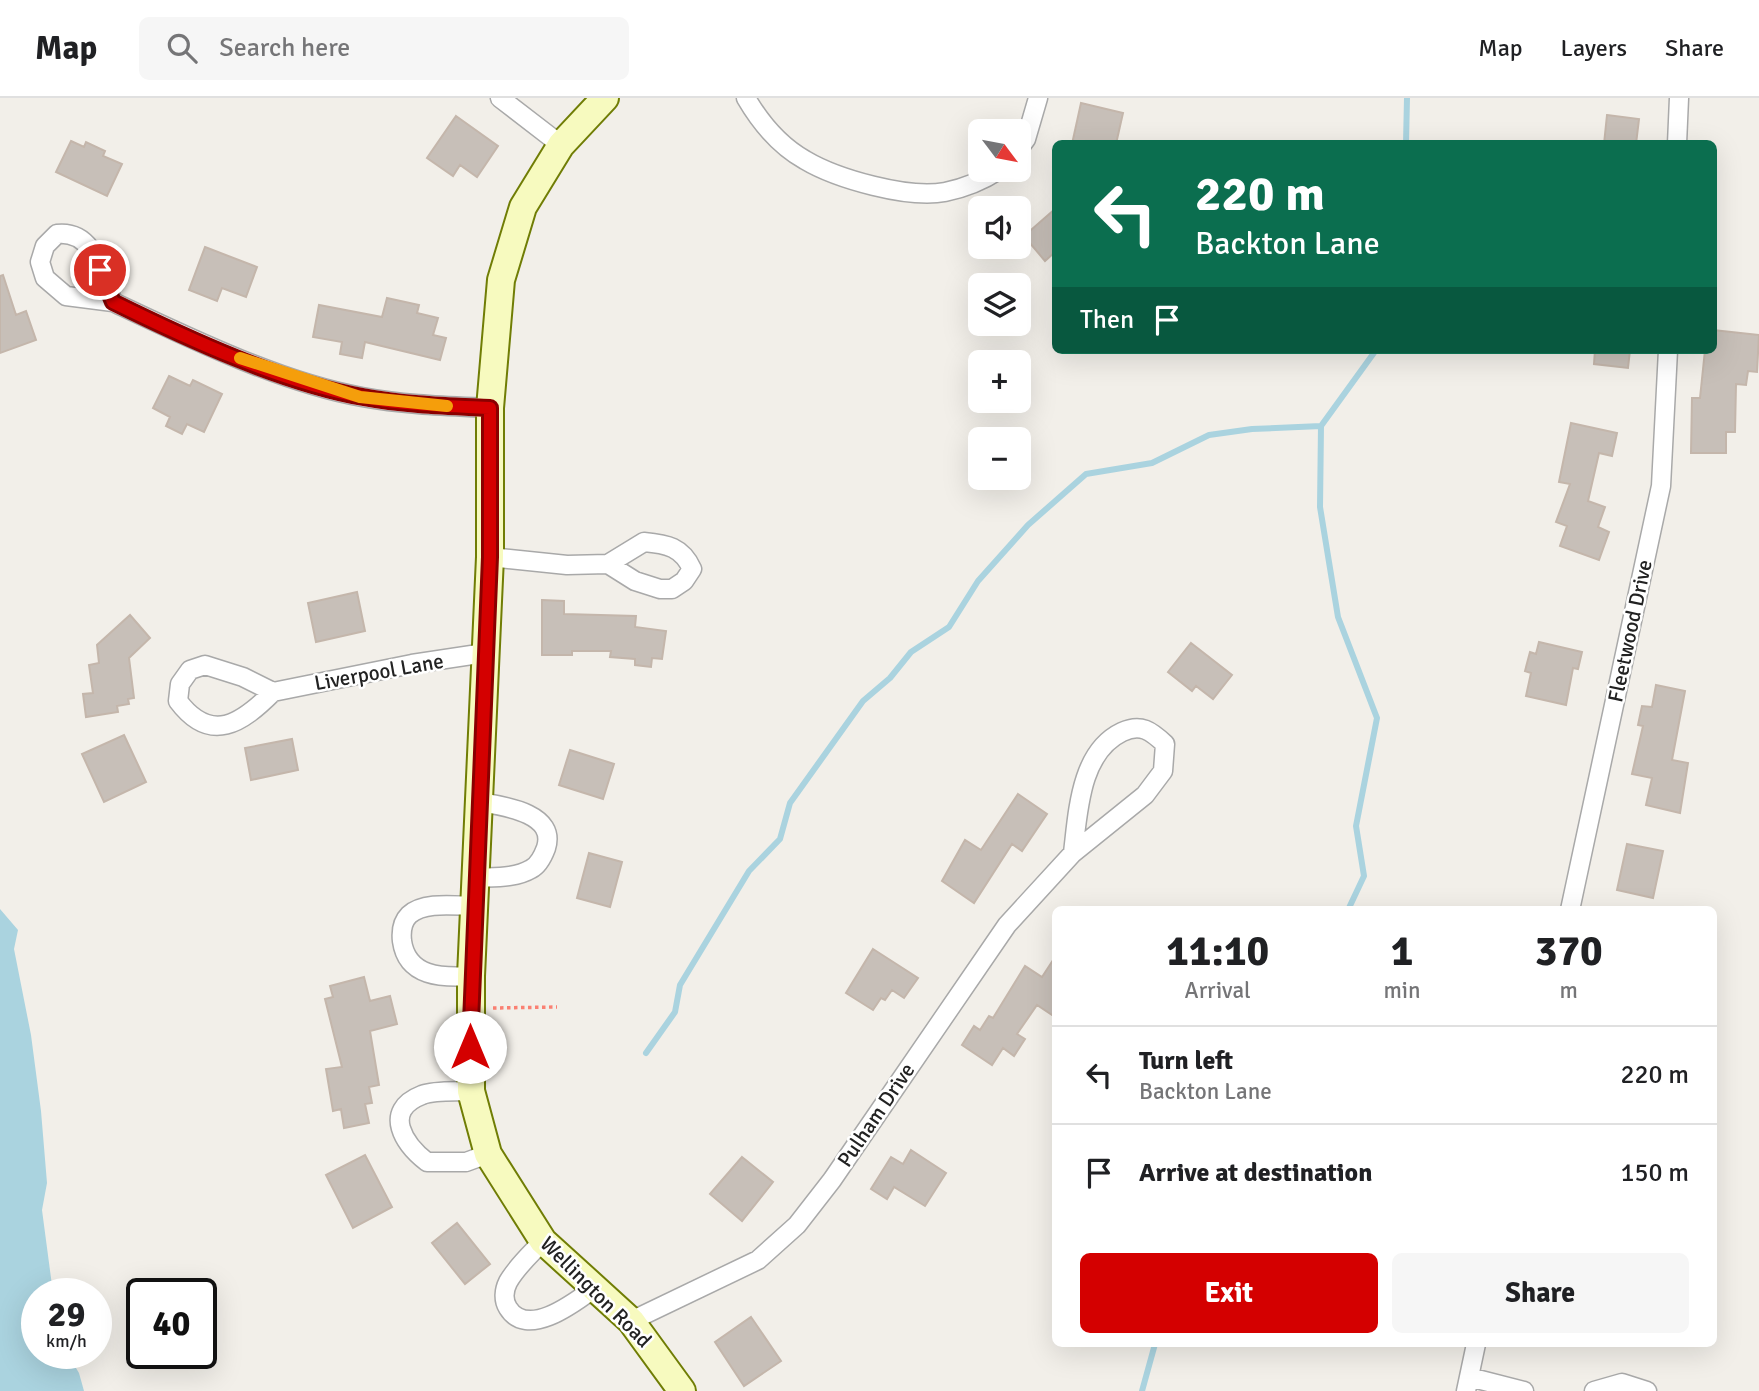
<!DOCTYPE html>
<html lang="en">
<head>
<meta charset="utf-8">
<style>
  body { margin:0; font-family:Signika,sans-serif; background:#f6f6f6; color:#202124; height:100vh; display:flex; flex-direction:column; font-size:26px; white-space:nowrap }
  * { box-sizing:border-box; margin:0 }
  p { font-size:23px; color:#757577 }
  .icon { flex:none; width:38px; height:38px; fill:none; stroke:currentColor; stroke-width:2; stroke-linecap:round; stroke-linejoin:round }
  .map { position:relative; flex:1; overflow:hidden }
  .side { position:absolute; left:1052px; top:808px; width:665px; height:441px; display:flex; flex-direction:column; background:#fff; border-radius:10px; box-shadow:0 7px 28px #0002 }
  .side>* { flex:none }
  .top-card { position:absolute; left:1052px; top:42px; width:665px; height:214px; border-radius:10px; box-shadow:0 7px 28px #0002; background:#0b6e4f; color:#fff; overflow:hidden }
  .needle { width:46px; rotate:122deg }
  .controls { position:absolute; left:968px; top:21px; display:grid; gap:14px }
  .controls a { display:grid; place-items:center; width:63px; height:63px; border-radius:10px; background:#fff; box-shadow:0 7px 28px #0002; font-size:35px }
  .speed { position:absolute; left:21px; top:1180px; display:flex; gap:14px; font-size:35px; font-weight:700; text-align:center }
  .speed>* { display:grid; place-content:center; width:91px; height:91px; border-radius:50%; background:#fff; box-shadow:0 7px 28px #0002; line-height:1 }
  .speed small { font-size:18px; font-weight:400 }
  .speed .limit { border:4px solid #111; border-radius:10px; background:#fff; color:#111 }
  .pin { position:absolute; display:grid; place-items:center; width:60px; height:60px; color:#fff; margin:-30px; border:4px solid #fff; border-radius:50%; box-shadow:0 2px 7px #0007 }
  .me { position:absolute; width:77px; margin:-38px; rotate:0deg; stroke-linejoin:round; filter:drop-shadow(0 0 5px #0008) }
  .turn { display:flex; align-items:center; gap:24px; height:147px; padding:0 28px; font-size:32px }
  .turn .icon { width:91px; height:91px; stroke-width:2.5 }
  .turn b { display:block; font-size:49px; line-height:60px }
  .then { display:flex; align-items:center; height:66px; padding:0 28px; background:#0003; gap:14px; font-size:26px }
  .eta { display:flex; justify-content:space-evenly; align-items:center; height:119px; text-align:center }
  .eta b { font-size:42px; font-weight:700; line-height:49px }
  .button { display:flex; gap:14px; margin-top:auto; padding:14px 28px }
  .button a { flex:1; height:80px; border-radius:10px; background:#d40000; color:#fff; font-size:28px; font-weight:700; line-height:80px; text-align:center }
  .button a+a { background:#f6f6f6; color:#202124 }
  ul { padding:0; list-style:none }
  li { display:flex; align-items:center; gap:21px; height:98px; padding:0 28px; border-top:2px solid #e0e0e0 }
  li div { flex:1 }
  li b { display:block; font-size:26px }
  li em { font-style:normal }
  header { display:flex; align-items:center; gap:42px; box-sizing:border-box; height:98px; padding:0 35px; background:#fff; border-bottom:2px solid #e0e0e0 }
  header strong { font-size:33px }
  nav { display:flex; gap:38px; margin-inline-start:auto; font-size:24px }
  .search { width:490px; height:63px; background:#f6f6f6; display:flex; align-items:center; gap:18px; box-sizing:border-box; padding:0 24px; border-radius:10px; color:#757577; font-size:26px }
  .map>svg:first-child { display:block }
  .water { fill:#aad3df }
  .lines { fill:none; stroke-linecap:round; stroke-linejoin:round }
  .stream { stroke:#aad3df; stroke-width:6 }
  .building { fill:#c7bfb8; stroke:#c4b6ab; stroke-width:2 }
  .street-casing { stroke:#a9a9a9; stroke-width:21 }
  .secondary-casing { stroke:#707d05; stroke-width:30 }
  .path { stroke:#fa8072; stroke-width:3.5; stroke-dasharray:3.5 3.5; stroke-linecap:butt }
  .street { stroke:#fff; stroke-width:18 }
  .secondary { stroke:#f7fabf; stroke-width:26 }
  .route-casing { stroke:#8a0000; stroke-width:18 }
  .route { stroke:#d40000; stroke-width:12 }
  .slow { stroke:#f59e0b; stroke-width:12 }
  .labels { text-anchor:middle; stroke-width:5; stroke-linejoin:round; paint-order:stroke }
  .street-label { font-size:21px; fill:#222; stroke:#fff }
</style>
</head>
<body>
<header>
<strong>Map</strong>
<div class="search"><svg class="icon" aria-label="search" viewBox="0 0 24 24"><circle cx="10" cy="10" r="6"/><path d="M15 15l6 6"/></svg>Search here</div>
<nav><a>Map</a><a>Layers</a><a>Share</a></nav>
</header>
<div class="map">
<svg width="1759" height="1293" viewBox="0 0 1759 1293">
  <rect width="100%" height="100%" fill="#f2efe9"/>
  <path class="water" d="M0,811L18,832L14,851L31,937L41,1013L47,1085L42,1112L53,1195H37V1255H67L79,1275L84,1293H0Z"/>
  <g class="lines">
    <path class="stream" d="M1406,46L1407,0
      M1348,812L1364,778L1356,728L1377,620L1338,519L1320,409L1321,328L1376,252
      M646,955L675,914L680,887L749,773L780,741L790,705L863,603L890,580L911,554L949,529L978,483L1028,427L1086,376L1152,365L1209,337L1252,331L1321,328
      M1142,1293L1155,1246"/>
  </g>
  <path class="building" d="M1081,5L1123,15L1116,46H1072Z
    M1607,17L1639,21L1636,46H1604Z
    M456,18L498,48L477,79L460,67L453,78L427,60Z
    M71,43L84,49L86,44L105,53L103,58L122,66L107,98L56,74Z
    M1055,111V154L1045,163L1024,138Z
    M205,149L257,169L246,199L222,190L217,203L189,192Z
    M3,177L16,217L26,213L36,242L0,255V178Z
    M387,200L419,207L417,215L438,220L433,237L446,240L440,262L365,244L362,260L340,256L342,244L313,239L319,207L382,219Z
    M1713,232L1759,237L1757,274L1748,273L1746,287L1736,286L1735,334H1726V355H1691L1692,300H1700L1705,252H1713Z
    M1595,252H1630L1628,270L1594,266Z
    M169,278L190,288L193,282L222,296L204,334L187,326L182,336L166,328L170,319L153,310Z
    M1571,325L1617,335L1612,358L1599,355L1588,403L1605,409L1598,429L1609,434L1599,462L1560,448L1567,428L1556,424L1570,386L1559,384Z
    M357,494L365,533L316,544L308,505Z
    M542,502L564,503V516L636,518L635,529L666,533L662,561L652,560L651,569L635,567V561L610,559L611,553H572V557H542Z
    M130,517L150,540L129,560L134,600L128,601L129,606L117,608L118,614L86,619L83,596L93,595L89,567L99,565L97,547Z
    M1539,544L1582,554L1578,571L1573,570L1566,607L1526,598L1531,575L1525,573L1530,554L1536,556Z
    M1191,545L1232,577L1213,601L1196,588L1192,593L1168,574Z
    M1656,587L1685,593L1672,662L1688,665L1680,715L1646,707L1652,680L1632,676L1643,628L1638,627L1642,608L1652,609Z
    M124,637L146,684L104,704L82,656Z
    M292,641L298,672L251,682L245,650Z
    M570,652L614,666L603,701L559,687Z
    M1018,696L1047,716L1022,753L1012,746L974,805L942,783L965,742L981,752Z
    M1627,746L1663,753L1653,800L1617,792Z
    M589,755L622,764L610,809L577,800Z
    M873,851L918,880L904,900L892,892L885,902L881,900L873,912L846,895Z
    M1055,859V919L1037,907L1017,936L1025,941L1014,958L1003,950L992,967L962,947L974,928L980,932L989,918L993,920L1025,868L1042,879Z
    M364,879L370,903L390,898L397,926L370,933L379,987L369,989L372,1005L365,1006L369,1025L344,1030L341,1011L333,1013L326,971L342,969L325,901L333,899L330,888Z
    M911,1052L946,1075L925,1108L894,1089L887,1101L871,1091L891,1059L903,1066Z
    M365,1057L392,1109L353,1130L326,1077Z
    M742,1059L773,1084L742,1123L710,1096Z
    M457,1125L490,1166L465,1186L432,1145Z
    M751,1219L781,1263L744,1288L715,1244Z"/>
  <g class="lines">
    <g class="street-casing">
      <path id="street" d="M500,0L561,47
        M746,0C760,24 780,48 805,62C837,81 908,101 945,94C965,90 982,83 999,72
        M1677,46L1679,0
        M1018,52L1026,41L1038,0
        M113,204L66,198L45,180L40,164L45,148L57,136C95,132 101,176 113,204C187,239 282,285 362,299C405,307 448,308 490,310
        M490,459L567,467L608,466L635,483L660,491H672L684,483L692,471C682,449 667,446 644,444L608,466
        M273,594C242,625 211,647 178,603L180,586L190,572L205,567L243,579L273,594L412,566L485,555
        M478,780C495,779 516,780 531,771C539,767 543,758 546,750C557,715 503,708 480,704
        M1570,812L1661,388L1668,252
        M471,878C442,880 407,879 402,843C401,834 402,824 409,817C424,803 456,808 474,808
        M471,993C456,994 436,992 422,997C381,1013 405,1047 427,1064H466L488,1056
        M543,1143C531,1156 517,1168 508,1184C504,1192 503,1202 508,1210C527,1241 574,1205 593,1191
        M631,1223L758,1162L797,1127L832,1082L1007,827L1073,755L1145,697L1163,673L1165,646C1151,633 1141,625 1122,634C1080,654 1078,714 1073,755
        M1469,1279L1524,1293
        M1466,1293L1476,1246
        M1594,1293L1622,1285L1647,1293"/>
    </g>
    <g class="secondary-casing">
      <path id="secondary" d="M605,0L561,47L523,109L501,182L490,310V459L471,878V993L488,1056L543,1143L631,1223L682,1293"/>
    </g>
    <path class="path" d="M493,910L557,909"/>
    <use href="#street" class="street"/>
    <use href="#secondary" class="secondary"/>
  </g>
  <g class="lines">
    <g class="route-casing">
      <path id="route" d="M100,172L113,204C186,240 283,285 363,299C405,307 448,308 490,310V459L470,949"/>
    </g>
    <use href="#route" class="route"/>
    <path class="slow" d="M240,260L360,299L447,308"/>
  </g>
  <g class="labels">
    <g class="street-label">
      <text transform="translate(1630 533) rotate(-78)" y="7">Fleetwood Drive</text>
      <text transform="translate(379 574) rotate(-10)" y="7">Liverpool Lane</text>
      <text transform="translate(876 1017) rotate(-56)" y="7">Pulham Drive</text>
      <text transform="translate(596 1194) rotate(45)" y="7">Wellington Road</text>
    </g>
  </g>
</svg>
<div class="controls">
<a><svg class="needle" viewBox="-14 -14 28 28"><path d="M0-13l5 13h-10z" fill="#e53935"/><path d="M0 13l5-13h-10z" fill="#757577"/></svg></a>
<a><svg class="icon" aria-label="sound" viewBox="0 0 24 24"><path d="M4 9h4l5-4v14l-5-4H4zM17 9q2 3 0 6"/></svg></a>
<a><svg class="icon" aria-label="layers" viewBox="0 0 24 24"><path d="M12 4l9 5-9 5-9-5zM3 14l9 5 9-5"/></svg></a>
<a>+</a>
<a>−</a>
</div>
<div class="speed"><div>29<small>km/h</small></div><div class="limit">40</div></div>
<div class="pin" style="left:100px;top:172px;background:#d93025"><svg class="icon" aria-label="arrive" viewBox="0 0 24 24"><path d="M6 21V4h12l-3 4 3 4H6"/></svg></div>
<svg class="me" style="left:470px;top:949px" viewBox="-20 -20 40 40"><circle r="19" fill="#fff"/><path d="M0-13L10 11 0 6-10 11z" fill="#d40000"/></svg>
<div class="top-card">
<div class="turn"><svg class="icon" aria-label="left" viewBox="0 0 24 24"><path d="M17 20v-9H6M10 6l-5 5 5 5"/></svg><div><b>220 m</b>Backton Lane</div></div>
<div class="then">Then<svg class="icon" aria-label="arrive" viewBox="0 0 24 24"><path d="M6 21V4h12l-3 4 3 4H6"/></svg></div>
</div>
<section class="side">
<div class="eta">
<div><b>11:10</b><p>Arrival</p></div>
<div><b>1</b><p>min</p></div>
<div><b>370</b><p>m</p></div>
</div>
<ul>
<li><svg class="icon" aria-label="left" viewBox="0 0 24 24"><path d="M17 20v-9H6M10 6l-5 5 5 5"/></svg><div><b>Turn left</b><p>Backton Lane</p></div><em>220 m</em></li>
<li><svg class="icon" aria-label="arrive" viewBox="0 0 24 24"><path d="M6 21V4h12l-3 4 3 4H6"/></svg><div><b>Arrive at destination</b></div><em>150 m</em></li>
</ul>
<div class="button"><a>Exit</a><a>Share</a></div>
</section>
</div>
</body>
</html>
